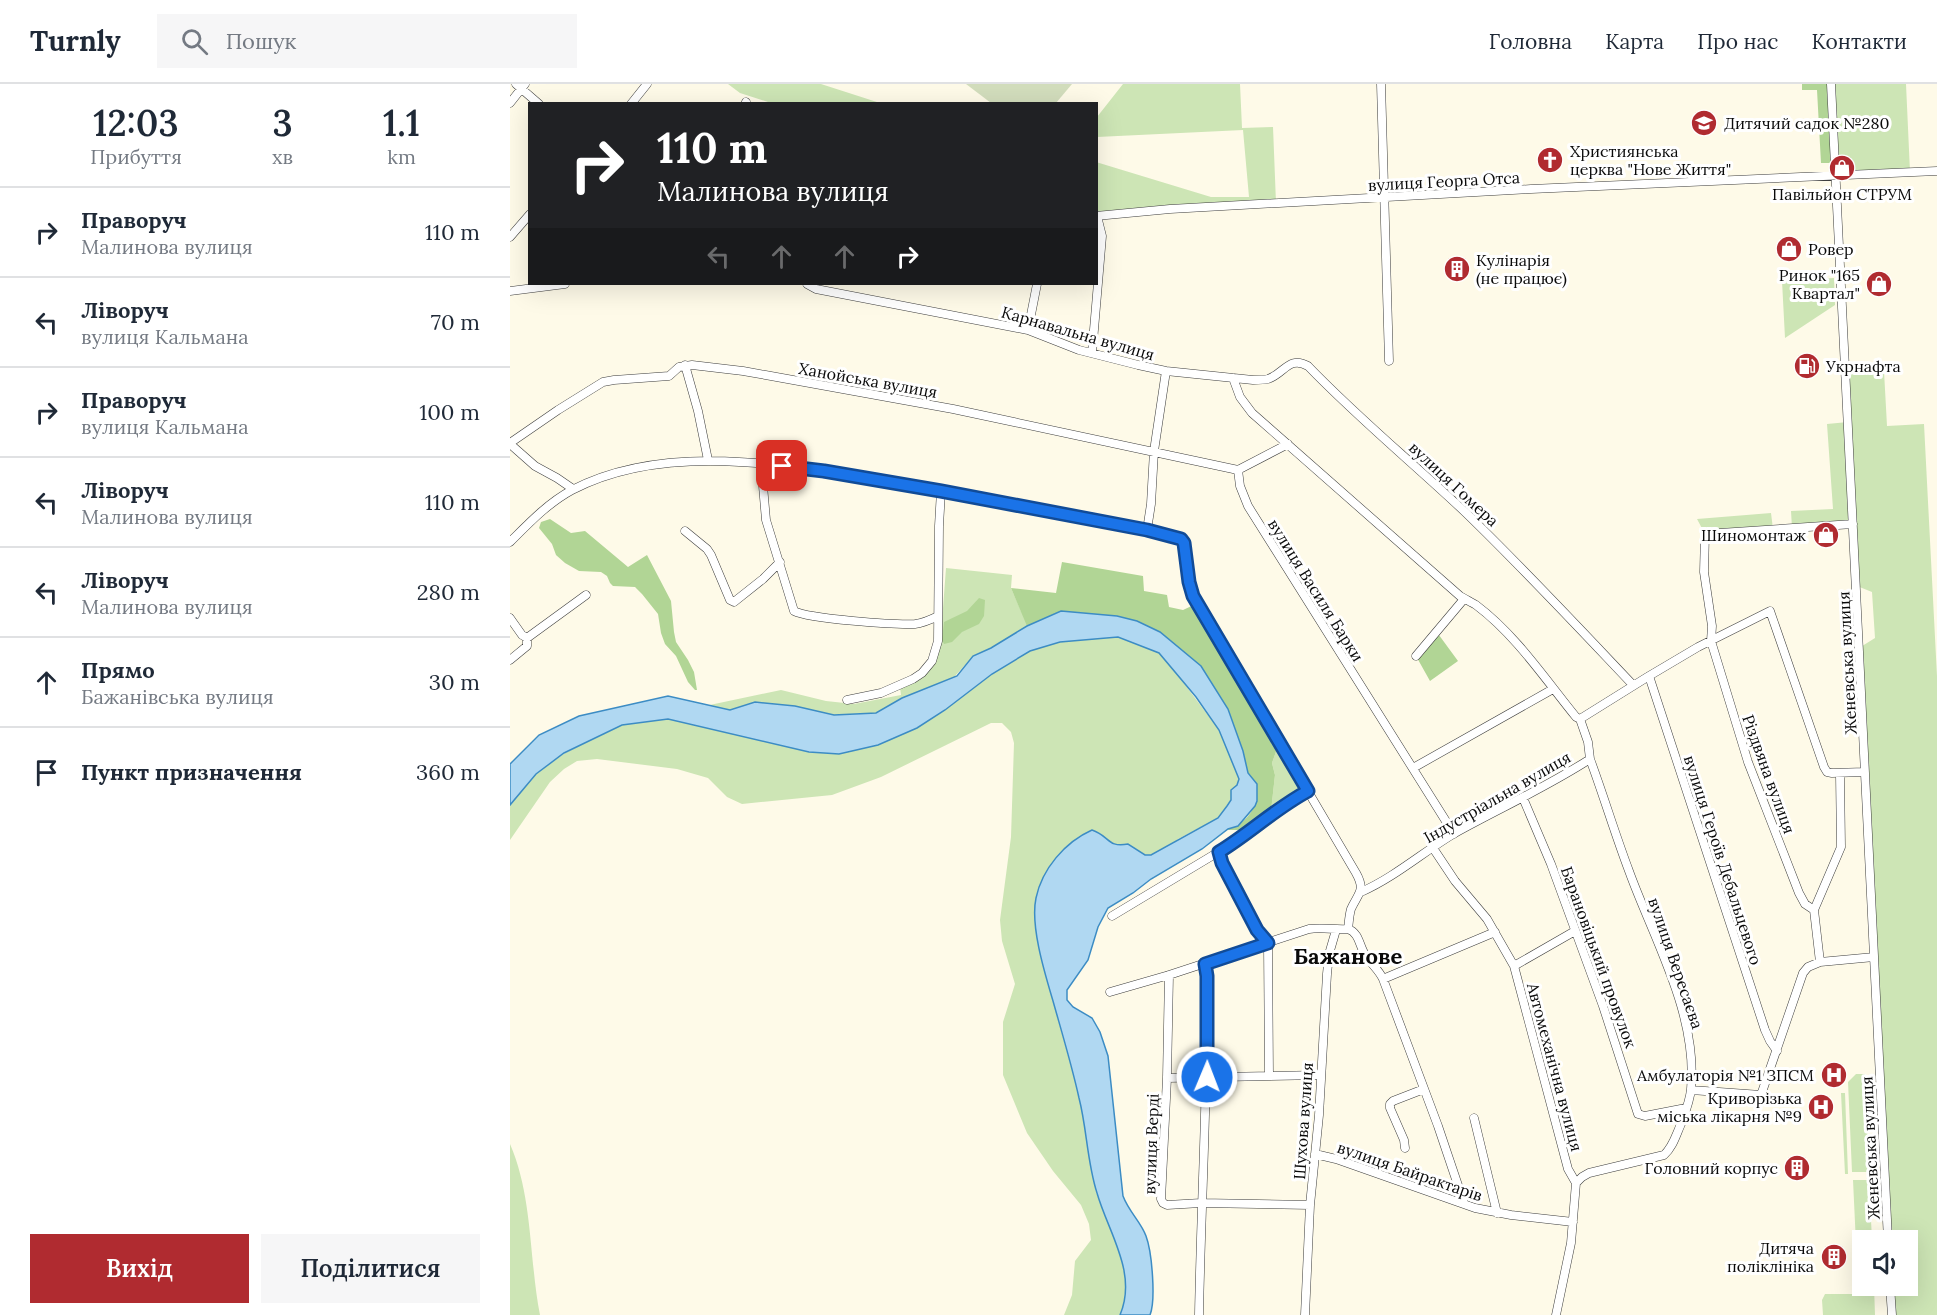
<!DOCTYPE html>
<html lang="uk">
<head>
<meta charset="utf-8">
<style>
  body { margin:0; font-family:Lora,serif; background:#f6f6f7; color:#1f2937; height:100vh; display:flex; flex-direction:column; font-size:22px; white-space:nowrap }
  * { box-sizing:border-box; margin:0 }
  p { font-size:20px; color:#747a83 }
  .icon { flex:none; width:33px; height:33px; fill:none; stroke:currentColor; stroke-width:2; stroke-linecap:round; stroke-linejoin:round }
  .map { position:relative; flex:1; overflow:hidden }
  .panel { display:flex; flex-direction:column; background:#fff; width:510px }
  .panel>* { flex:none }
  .guide { position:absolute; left:18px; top:18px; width:570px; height:183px; border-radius:0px; box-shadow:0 6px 24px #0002; background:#202124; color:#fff; overflow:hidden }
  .controls { position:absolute; left:1342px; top:1146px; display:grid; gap:12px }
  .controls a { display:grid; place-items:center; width:66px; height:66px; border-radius:0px; background:#fff; box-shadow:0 6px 24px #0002; font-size:30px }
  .pin { position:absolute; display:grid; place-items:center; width:51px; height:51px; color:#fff; margin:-26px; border-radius:12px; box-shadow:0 3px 9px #0006 }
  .me { position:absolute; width:66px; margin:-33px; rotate:1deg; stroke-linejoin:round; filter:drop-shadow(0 0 4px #0008) }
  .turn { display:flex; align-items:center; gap:21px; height:126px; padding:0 30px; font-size:27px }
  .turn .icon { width:78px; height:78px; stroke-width:2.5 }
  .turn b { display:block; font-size:42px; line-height:51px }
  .lanes { display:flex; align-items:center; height:57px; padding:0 30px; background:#0003; justify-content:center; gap:30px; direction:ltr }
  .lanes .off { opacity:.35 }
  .eta { display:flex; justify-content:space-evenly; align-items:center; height:102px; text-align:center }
  .eta b { font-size:36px; font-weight:600; line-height:42px }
  .primary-button { display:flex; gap:12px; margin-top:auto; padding:12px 30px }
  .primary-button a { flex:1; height:69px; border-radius:0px; background:#b02b30; color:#fff; font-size:24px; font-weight:600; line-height:69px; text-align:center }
  .primary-button a+a { background:#f6f6f7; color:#1f2937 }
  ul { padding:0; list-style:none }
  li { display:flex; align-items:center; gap:18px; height:90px; padding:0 30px; border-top:2px solid #e0e1e3 }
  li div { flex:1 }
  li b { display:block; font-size:22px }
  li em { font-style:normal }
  header { display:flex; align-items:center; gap:36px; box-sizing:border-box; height:84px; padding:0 30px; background:#fff; border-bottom:2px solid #e0e1e3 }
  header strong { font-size:28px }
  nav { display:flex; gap:33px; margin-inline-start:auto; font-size:21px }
  .search { width:420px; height:54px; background:#f6f6f7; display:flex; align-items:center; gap:15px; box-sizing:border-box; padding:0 21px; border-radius:0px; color:#747a83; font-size:22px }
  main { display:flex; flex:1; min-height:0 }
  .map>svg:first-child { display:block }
  .green { fill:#cde5b5; fill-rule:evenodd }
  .forest { fill:#b1d595 }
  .cemetery { fill:#d2ddbc }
  .water { fill:#b0d8f2; stroke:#3c8cc4; stroke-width:1.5 }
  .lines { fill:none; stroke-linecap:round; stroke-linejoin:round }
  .minor-casing { stroke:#3d3d3d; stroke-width:9 }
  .minor { stroke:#fff; stroke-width:8 }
  .route-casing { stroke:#114b97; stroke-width:15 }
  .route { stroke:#1a73e8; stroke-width:10 }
  .labels { text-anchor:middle; stroke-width:6; stroke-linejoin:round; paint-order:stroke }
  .poi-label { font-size:16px; fill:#0a0a0a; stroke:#fff; text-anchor:end }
  .street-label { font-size:16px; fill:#0a0a0a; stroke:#fff }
  .district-label { font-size:22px; font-weight:bold; fill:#0a0a0a; stroke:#fff }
</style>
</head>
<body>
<header>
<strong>Turnly</strong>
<div class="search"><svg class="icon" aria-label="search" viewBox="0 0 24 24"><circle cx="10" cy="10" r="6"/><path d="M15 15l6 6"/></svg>Пошук</div>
<nav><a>Головна</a><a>Карта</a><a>Про нас</a><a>Контакти</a></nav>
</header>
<main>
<section class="panel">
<div class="eta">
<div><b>12:03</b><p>Прибуття</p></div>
<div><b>3</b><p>хв</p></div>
<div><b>1.1</b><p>km</p></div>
</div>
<ul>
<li><svg class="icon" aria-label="right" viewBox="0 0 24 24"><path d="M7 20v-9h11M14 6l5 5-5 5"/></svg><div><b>Праворуч</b><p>Малинова вулиця</p></div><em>110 m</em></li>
<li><svg class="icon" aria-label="left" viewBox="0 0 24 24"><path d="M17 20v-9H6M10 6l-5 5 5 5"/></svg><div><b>Ліворуч</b><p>вулиця Кальмана</p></div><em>70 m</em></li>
<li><svg class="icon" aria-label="right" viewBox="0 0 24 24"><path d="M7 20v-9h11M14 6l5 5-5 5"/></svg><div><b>Праворуч</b><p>вулиця Кальмана</p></div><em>100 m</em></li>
<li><svg class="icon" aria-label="left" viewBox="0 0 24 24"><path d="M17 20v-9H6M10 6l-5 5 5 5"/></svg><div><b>Ліворуч</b><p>Малинова вулиця</p></div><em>110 m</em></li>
<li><svg class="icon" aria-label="left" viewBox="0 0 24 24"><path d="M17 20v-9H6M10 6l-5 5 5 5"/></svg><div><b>Ліворуч</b><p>Малинова вулиця</p></div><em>280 m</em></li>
<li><svg class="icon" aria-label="ahead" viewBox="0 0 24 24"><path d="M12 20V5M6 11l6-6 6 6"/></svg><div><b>Прямо</b><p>Бажанівська вулиця</p></div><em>30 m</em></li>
<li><svg class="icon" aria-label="arrive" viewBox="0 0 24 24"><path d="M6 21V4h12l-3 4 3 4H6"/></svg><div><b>Пункт призначення</b></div><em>360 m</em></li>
</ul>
<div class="primary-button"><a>Вихід</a><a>Поділитися</a></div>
</section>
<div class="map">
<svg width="1427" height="1231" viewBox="0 0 1427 1231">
  <rect width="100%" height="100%" fill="#fefae8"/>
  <path class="green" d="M218,0H311L370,19H261L230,9Z
    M613,0H730L732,44L763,43L766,119L586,131V78L701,113H739L733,46L587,53V33Z
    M1321,0H1396L1400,88L1326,92Z
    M1324,194L1325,221L1275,254L1272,197Z
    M1374,287L1377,342L1414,340L1427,592V1231H1382L1380,1202H1398V1156H1378L1349,564L1365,554L1362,508L1347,502L1343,441L1282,444L1281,427L1323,425L1317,340L1338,338L1336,290Z
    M1261,429L1263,445L1195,450L1187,435Z
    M436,484L502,491L501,504L511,527L618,510L670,594L709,646L729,695L727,701L721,706V716L717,722L708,734L668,755L661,762L615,784L541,910L570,1015L586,1108L613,1177L616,1202L613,1223L610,1231H554L562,1211L565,1177L581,1156L579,1140L571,1121L543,1087L517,1049L493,991V938L505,900L492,857L490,836L501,753L504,659L501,648L492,639H481L371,693L322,711L251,718L232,720L217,713L198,694L167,685L87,675L67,677L54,685L40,698L0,756V721L2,718L26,690L55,669L112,641L158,635L166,637L176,626L271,606L316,617L344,620L391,611L390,603L419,586L431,551ZM481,564L515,570L482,590L456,610L445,592L463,572Z
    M768,662L791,702L789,709L761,727L765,691L762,679Z
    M1346,990H1355L1359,1088H1342L1338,998Z
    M1331,1009H1335L1338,1090H1335Z
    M0,1060C23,1113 19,1175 30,1231H0Z
    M1343,1096H1359L1362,1156H1353V1163L1346,1160Z
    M1353,1179V1202H1364L1365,1231H1313L1312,1216L1315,1210H1348L1347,1183Z"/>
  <path class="forest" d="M1292,0H1317L1321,79H1311L1307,6H1292Z
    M40,435L61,449L75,447L118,483L137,471L161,517L164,548L166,558L178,576L184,588L187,606H185L178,598L166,572L155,560L151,549L148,530L132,510L125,503L103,502L100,499L97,492L91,488L69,487L55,479L46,471L42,460L29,444L31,438Z
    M552,478L633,492L634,507L657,511L659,523L673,526L688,519L768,662L762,679L765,691L761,727L733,746H717C742,735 745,726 747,700L738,689L733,667L718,625L691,582L650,548L627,537L607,532L551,527L517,542L501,504L546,509Z
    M469,514L475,516L474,532L469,540L452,548L442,558L434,560L432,556L434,538L457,527Z
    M926,547L948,577L920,597L906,572Z"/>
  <path class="cemetery" d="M456,0H562L546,19H481Z"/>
  <path class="water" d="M551,527L607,532L627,537L650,548L691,582L718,625L733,667L738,689L747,700V717L745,722L728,742L718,745L692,765L641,795L623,809L598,824L588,843L578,876L557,906V916L563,923L582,934L590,948L598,972L613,1112C619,1128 631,1138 636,1152C642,1168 646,1216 640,1231H610C628,1189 598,1148 587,1109C577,1078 577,1045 569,1014C562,982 552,949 543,917C535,890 520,842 526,814C532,785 555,758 582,746C600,752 597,764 618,760L635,771H641L708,734L717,722L721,716V706L727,701L729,695L709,646L686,613L649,569L608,553L550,558L520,567L482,590L435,626L407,644L368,661L329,670L299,668L158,635L112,641L54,669L26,690L0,721V680L29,651L69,632L158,612L220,626L245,618L285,622L324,631L366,629L392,614L447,592L463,572L481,564L517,542Z"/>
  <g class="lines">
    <g class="minor-casing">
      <path id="minor" d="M6,0L29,20
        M871,0L879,277
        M1321,0L1378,1156
        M0,19L15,0
        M121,20L137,0
        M235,20L236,18
        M586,132L660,125L1021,105L1427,87
        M0,153L20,130
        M297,200L306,205L518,246L569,266L628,281L656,287L743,296C748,296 754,296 758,295C774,290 779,271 798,282C848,334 903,379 955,428C1013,484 1068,543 1123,601
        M0,207L55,200
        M518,246L527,200
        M582,269L592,152L587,132
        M175,281L188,327L198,376
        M723,294L730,313L742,329L950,512C955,515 961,518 966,521C1006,551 1035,595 1066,633L1070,635L1078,658L1080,675C1037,703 990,724 945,749C913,768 885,793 851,808
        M0,359L48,326L93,298L104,296L159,292L169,283L182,281L233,287L443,325L728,386
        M0,360L25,382L47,394L63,405
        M778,360L728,386L730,402L738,422L944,750
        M251,379L256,436L284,527C299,535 386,541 405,540C414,539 420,536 428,532
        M1343,440L1195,450L1194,488L1202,542L1201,557L1238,678L1289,809L1295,820L1304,826L1310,878L1364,873
        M637,446L641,420L644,367L656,287
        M175,447L197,465L201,471L220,516L224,518L253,495L270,478
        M0,458C19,439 38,419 62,406C161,354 296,384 401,402C480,416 558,431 637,446L671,455L674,459L679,498L683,512L846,789C856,807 848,809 841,825C839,832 839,838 838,845C824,846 812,843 799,845L659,891L600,908
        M0,534L12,551L17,554
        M906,572L954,515
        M0,576L17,562V554L76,511
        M1139,592L1255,946L1260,957L1267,967
        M337,616L371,609L403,595L412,589L422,577L428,557L429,442L431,407
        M1070,635L1139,592L1188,563L1260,527L1314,683L1317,688L1322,689L1355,688
        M903,684L1043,605
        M1013,714L1041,780L1093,922L1128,1030L1135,1032L1176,1024
        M923,764L945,797L977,835L1004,882L1058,1085L1066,1099L1061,1159L1046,1231
        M709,768L712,779L748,846L758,859L759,992
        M1304,826L1331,763L1330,690
        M602,832L735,752L761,729L798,707
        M838,845C850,849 849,863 856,872C862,881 869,886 873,895L985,848
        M1004,882L1065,847
        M659,891L657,994L651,1115L653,1119L657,1121L691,1119L800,1121
        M873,895L928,1042L954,1119
        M657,994L811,991
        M1181,1006L1251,1011L1293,889L1298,883L1310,878
        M964,1034L987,1129
        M895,1064L894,1056L880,1024V1020L883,1017L914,1005
        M805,1070L826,1075L965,1124L1001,1131L1063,1138
        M1066,1099L1072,1093L1079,1089L1154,1071C1163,1063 1166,1051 1171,1040C1175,1029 1180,1017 1181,1005C1188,930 1144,856 1119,787C1105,750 1094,713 1080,675
        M1380,1202L1382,1231
        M689,1231C691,1118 698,1005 697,892L695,880
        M795,1231L800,1121L809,1031L817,890L819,870L826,846"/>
    </g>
    <use href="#minor" class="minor"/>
  </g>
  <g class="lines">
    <g class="route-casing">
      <path id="route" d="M272,382L314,387L431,407L637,446L671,455L674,459L679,498L683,512L798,707C766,724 740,749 709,768L712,779L747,846L758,859L695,880L697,892V993"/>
    </g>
    <use href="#route" class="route"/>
  </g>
  <defs>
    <g id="school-disc" transform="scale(1.35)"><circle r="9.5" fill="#b02b30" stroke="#fff"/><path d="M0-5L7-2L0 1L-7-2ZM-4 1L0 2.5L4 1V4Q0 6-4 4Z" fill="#fff"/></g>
    <g id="church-disc" transform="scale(1.35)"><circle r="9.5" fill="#b02b30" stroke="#fff"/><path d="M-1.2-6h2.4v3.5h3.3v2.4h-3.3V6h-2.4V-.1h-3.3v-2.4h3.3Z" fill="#fff"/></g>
    <g id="shop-disc" transform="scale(1.35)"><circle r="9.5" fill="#b02b30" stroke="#fff"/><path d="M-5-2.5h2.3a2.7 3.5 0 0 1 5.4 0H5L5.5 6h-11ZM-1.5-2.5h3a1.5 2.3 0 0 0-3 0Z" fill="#fff"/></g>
    <g id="building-disc" transform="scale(1.35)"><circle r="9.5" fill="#b02b30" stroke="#fff"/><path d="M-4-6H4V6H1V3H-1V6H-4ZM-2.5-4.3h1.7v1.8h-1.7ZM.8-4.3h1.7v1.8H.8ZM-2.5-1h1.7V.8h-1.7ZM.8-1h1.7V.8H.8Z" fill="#fff"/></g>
    <g id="fuel-disc" transform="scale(1.35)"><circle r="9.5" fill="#b02b30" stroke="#fff"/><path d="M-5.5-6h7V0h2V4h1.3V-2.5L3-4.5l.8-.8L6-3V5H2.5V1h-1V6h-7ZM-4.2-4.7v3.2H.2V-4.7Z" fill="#fff"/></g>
    <g id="hospital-disc" transform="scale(1.35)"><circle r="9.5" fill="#b02b30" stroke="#fff"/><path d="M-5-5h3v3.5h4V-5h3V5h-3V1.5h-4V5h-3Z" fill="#fff"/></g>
  </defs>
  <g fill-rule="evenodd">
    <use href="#school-disc" x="1194" y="39"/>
    <use href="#church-disc" x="1040" y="76"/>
    <use href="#shop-disc" x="1332" y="84"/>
    <use href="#shop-disc" x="1279" y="165"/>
    <use href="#building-disc" x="947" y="185"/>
    <use href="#shop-disc" x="1369" y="200"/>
    <use href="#fuel-disc" x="1297" y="282"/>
    <use href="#shop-disc" x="1316" y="451"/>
    <use href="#hospital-disc" x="1324" y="991"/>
    <use href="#hospital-disc" x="1311" y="1023"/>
    <use href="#building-disc" x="1287" y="1084"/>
    <use href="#building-disc" x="1324" y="1173"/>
  </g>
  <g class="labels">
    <g class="poi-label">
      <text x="1214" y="45" text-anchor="start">Дитячий садок №280</text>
      <text x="1060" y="73" text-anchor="start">Християнська<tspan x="1060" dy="18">церква "Нове Життя"</tspan></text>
      <text x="1332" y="116" text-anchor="middle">Павільйон СТРУМ</text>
      <text x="1298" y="171" text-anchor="start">Ровер</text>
      <text x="966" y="182" text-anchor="start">Кулінарія<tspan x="966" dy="18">(не працює)</tspan></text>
      <text x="1350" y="197">Ринок "165<tspan x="1350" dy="18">Квартал"</tspan></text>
      <text x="1316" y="288" text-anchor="start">Укрнафта</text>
      <text x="1296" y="457">Шиномонтаж</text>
      <text x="1304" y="997">Амбулаторія №1 ЗПСМ</text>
      <text x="1292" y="1020">Криворізька<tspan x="1292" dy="18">міська лікарня №9</tspan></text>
      <text x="1268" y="1090">Головний корпус</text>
      <text x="1304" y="1170">Дитяча<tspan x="1304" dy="18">поліклініка</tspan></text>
    </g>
    <g class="street-label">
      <text transform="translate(934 97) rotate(-3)" y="6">вулиця Георга Отса</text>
      <text transform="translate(568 249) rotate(16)" y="6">Карнавальна вулиця</text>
      <text transform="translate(358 296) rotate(10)" y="6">Ханойська вулиця</text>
      <text transform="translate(944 400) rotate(43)" y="6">вулиця Гомера</text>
      <text transform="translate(806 506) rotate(58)" y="6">вулиця Василя Барки</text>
      <text transform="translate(1337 579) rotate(-93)" y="6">Женевська вулиця</text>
      <text transform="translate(1259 690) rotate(70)" y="6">Різдвяна вулиця</text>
      <text transform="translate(987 713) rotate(-30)" y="6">Індустріальна вулиця</text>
      <text transform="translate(1213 776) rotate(72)" y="6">вулиця Героїв Дебальцевого</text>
      <text transform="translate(1089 873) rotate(70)" y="6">Барановіцький провулок</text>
      <text transform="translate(1166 879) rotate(71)" y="6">вулиця Вересаєва</text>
      <text transform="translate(1045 983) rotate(75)" y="6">Автомеханічна вулиця</text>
      <text transform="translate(793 1037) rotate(-86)" y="6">Шухова вулиця</text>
      <text transform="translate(641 1060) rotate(-88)" y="6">вулиця Верді</text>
      <text transform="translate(1360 1064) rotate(-93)" y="6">Женевська вулиця</text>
      <text transform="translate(900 1087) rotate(19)" y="6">вулиця Байрактарів</text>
    </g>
    <g class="district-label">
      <text x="838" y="880">Бажанове</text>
    </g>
  </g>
</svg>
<div class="controls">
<a><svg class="icon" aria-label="sound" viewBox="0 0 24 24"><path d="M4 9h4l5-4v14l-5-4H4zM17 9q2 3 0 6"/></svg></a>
</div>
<div class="pin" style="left:272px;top:382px;background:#d93025"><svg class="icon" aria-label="arrive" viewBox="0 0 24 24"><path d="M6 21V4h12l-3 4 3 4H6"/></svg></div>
<svg class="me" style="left:697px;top:993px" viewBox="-20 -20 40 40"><circle r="17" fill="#1a73e8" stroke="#fff" stroke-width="3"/><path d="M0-11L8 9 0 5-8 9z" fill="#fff"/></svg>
<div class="guide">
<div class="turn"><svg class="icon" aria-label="right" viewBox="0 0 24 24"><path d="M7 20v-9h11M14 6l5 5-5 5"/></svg><div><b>110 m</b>Малинова вулиця</div></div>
<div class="lanes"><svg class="icon off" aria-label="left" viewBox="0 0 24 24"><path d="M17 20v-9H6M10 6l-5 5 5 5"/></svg><svg class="icon off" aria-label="ahead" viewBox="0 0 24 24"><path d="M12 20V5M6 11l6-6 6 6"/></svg><svg class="icon off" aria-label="ahead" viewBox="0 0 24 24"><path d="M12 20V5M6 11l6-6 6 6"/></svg><svg class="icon" aria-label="right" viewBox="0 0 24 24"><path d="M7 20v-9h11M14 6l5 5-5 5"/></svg></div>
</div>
</div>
</main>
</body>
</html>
